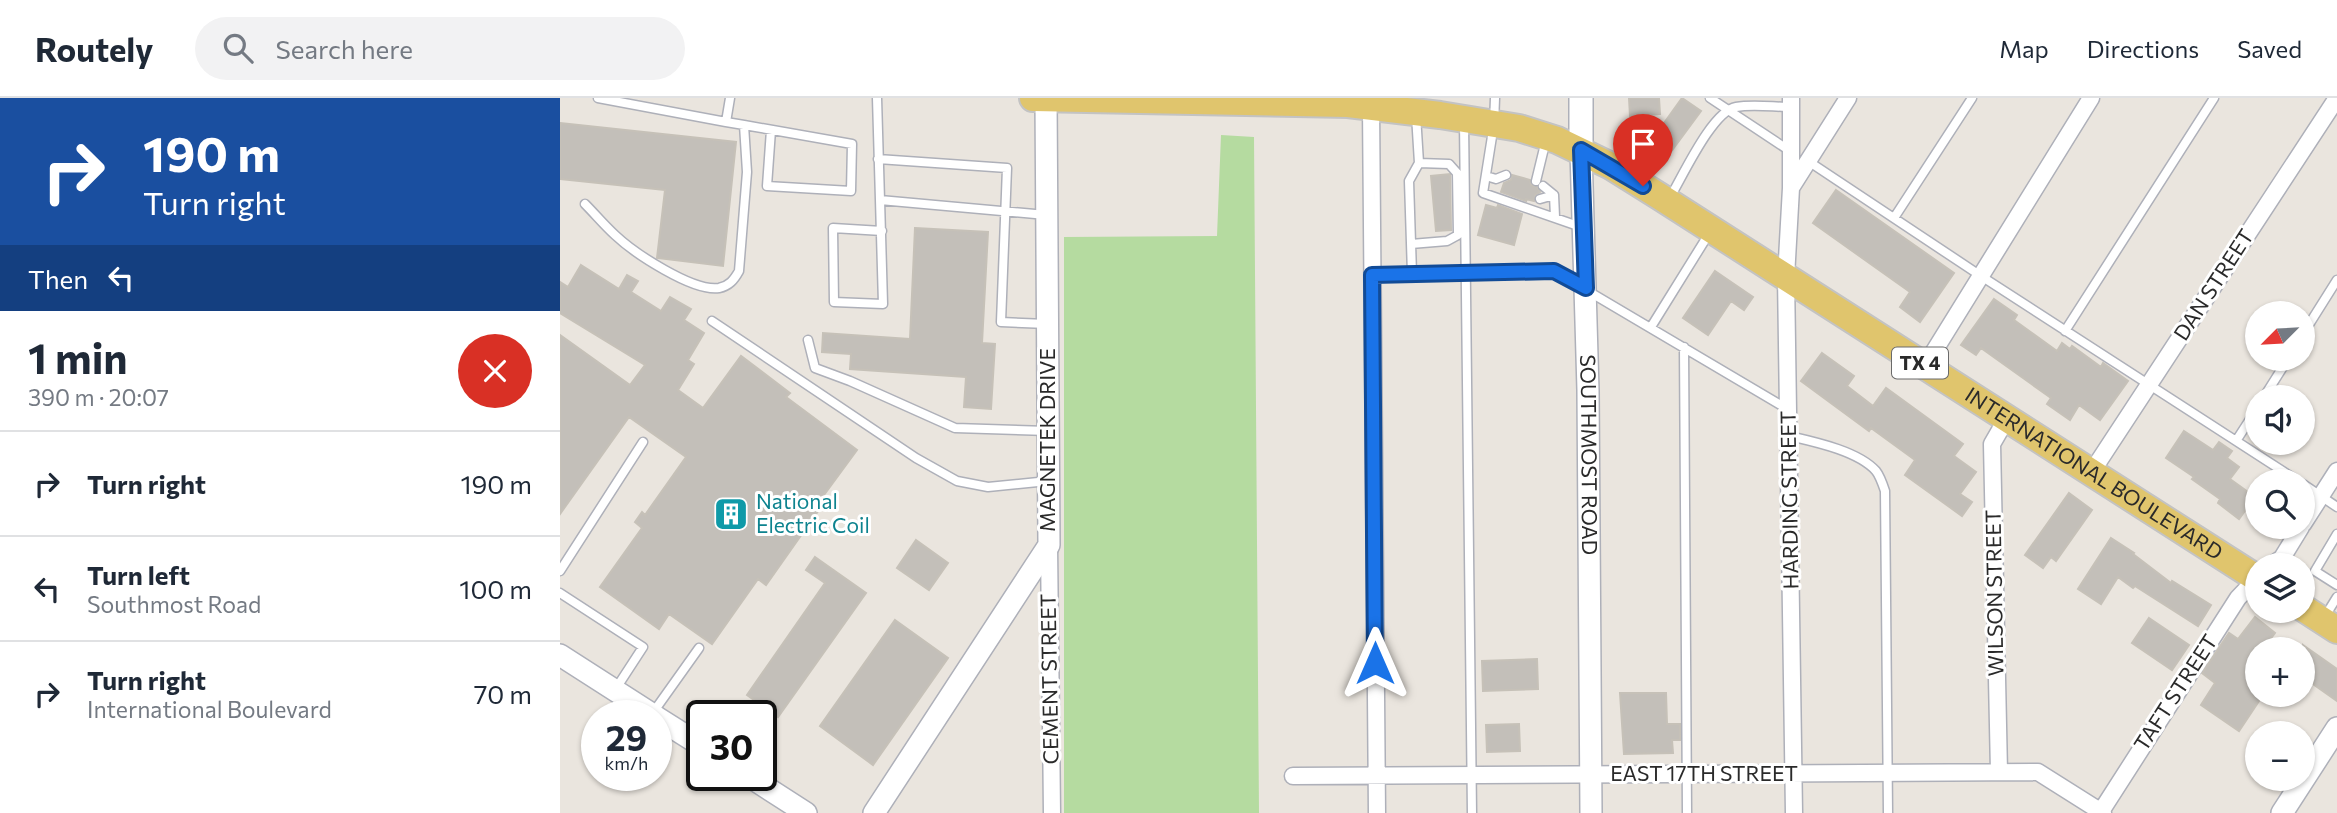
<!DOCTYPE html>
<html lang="en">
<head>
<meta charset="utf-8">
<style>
  body { margin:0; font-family:Commissioner,sans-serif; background:#f2f2f3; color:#1f2937; height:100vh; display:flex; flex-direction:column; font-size:26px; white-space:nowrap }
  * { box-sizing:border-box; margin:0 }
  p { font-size:23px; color:#747a83 }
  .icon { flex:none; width:38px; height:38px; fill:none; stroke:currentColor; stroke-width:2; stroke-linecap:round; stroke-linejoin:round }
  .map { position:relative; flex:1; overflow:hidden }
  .panel { display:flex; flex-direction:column; background:#fff; width:560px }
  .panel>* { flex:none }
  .top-card { background:#1a4fa0; color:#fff; overflow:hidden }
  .needle { width:46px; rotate:246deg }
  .fabs { position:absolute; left:1685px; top:203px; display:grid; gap:14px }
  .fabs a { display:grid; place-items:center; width:70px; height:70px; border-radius:50%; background:#fff; box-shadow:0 2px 5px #0004; font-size:35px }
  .speed { position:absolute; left:21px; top:602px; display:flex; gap:14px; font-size:35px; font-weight:700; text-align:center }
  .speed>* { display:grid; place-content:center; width:91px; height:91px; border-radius:50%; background:#fff; box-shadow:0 2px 5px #0004; line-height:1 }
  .speed small { font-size:18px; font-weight:400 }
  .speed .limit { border:4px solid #111; border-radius:10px; background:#fff; color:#111 }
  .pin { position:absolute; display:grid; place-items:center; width:60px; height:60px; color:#fff; margin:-72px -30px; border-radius:50% 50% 50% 0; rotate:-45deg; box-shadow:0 0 7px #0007 }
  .pin .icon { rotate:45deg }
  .me { position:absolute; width:77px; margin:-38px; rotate:0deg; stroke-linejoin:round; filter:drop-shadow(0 0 5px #0008) }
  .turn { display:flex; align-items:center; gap:24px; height:147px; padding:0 28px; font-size:32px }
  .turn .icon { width:91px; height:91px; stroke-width:2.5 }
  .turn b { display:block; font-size:49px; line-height:60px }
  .then { display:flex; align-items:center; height:66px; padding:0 28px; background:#0003; gap:14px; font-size:26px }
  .round { display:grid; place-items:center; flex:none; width:74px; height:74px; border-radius:37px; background:#f2f2f3 }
  .summary { display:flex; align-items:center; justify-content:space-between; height:119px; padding:0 28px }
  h1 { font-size:42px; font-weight:700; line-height:52px }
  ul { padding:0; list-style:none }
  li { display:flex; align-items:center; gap:21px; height:105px; padding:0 28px; border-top:2px solid #e0e1e3 }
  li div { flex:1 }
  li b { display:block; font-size:26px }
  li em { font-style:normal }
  header { display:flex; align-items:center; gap:42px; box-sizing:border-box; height:98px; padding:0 35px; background:#fff; border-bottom:2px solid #e0e1e3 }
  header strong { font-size:33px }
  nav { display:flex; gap:38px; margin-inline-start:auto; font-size:24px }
  .search { width:490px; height:63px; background:#f2f2f3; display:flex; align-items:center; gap:18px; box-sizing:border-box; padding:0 24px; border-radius:38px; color:#747a83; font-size:26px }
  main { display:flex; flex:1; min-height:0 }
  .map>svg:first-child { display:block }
  .green { fill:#b5dba0 }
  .building { fill:#c3bfb9; stroke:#c6c1b8; stroke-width:2 }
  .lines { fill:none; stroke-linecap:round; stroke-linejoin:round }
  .service-casing { stroke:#aeb0b9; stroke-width:11 }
  .minor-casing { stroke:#aeb0b9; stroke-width:19 }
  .tertiary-casing { stroke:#aeb0b9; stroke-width:24 }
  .secondary-casing { stroke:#aeb0b9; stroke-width:26 }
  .primary-casing { stroke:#c3c3c3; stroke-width:30 }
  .service { stroke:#fff; stroke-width:8 }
  .minor { stroke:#fff; stroke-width:16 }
  .tertiary { stroke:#fff; stroke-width:21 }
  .secondary { stroke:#fff; stroke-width:23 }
  .primary { stroke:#e0c56d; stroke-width:26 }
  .route-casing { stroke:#114b97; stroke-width:18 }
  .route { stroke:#1a73e8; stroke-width:12 }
  .labels { text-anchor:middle; stroke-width:6; stroke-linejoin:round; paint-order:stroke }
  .shield { fill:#fff; stroke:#6a6a6a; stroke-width:2 }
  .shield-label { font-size:19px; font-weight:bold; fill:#2a2a2a }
  .street-label { font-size:21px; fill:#2a2a2a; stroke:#fff }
  .culture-label { font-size:21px; fill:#0d838f; stroke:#fff; text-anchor:start }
</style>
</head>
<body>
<header>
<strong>Routely</strong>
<div class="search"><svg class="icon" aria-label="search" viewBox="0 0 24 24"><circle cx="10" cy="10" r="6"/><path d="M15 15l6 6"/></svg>Search here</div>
<nav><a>Map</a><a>Directions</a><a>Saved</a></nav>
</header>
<main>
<section class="panel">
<div class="top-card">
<div class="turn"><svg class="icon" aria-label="right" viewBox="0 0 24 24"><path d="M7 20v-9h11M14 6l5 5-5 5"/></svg><div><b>190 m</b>Turn right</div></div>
<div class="then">Then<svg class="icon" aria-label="left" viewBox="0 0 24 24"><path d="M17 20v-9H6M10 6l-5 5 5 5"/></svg></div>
</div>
<div class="summary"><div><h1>1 min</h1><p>390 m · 20:07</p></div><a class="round" style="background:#d93025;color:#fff"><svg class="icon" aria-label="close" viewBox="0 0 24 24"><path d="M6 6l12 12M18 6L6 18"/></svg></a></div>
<ul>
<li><svg class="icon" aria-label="right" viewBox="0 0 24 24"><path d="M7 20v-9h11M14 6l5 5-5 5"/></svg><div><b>Turn right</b></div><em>190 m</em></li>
<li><svg class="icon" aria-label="left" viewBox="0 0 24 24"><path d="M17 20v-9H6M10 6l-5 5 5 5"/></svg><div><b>Turn left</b><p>Southmost Road</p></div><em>100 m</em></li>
<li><svg class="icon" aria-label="right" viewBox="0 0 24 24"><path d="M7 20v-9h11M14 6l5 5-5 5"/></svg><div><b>Turn right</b><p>International Boulevard</p></div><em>70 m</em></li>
</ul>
</section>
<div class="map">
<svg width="1777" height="715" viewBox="0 0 1777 715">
  <rect width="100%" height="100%" fill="#eae5de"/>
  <path class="green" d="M661,37L694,39L699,715H504V139L657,138Z"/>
  <path class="building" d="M1069,0H1099L1100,16L1070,18Z
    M1122,0L1141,13L1107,59L1089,46Z
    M0,25L176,44L163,168L97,160L105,92L0,81Z
    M890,76L891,132L876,133L871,78Z
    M952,77L970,82L971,87L977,89L980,94L975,97L974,103L966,101V103L941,94L944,85L951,82Z
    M1276,92L1394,175L1360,224L1340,209L1350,194L1253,125Z
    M926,107L937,110L938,107L962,116L954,147L918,137Z
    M355,130L428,134L422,245L435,246L431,311L404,309L406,279L290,271L291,256L262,254L263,235L350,241Z
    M21,167L59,191L67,177L78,183L71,194L101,213L110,199L131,211L124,222L144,235L128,262L134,266L118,292L143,310L181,258L230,295L226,299L297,352L264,397L268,399L206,487L198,481L152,546L109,516L99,531L40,489L82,430L75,424L82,414L85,417L126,359L69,319L0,416V237L70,287L85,267L0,215V184L8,189Z
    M1155,173L1193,199L1184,212L1171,203L1148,237L1123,220Z
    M1434,201L1457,217L1454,222L1497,253L1502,245L1510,251L1512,248L1541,269L1543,265L1568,283L1540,322L1519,307L1510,322L1487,306L1491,300L1421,250L1416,257L1401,247Z
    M1262,255L1294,278L1287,288L1313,308L1326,290L1403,346L1394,358L1416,374L1400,396L1412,404L1402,418L1345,377L1355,362L1311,330L1309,333L1241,283Z
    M1624,333L1653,352L1659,344L1672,353L1667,360L1679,369L1670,381L1695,399L1679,421L1658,405L1660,401L1632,381L1634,379L1606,360Z
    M1509,395L1532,412L1496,463L1491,459L1483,470L1465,457Z
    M1551,440L1574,455L1573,456L1611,485L1612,483L1651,507L1638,528L1575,488L1573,490L1558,479L1541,506L1518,491Z
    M356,442L388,465L369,492L337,470Z
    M255,459L306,495L218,619L187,597L265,485L246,472Z
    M1695,519L1715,535L1703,551H1698V597H1703L1679,633L1641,607L1655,585L1642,575L1669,535L1678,541Z
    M1589,520L1629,547L1612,572L1572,545Z
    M335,522L388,560L313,667L260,628Z
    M1743,547L1777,571V603L1743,579Z
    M977,561L978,591L923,593L922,563Z
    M1060,595H1106L1107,626H1120V642H1112L1113,655L1064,656Z
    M959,626L960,653L927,654L926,627Z"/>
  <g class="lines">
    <g class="service-casing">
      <path id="service" d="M38,0L166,24L170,0
        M317,0L320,102L486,117
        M935,0L934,26L923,95L1021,129
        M1150,0L1230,53
        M166,24L184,27L292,46L291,93L207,88L211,32
        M904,24L912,715
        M318,61L447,70L441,224L487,226
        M1248,63L1421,178L1738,383
        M926,78L936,81L946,77
        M976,83L986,42
        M983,88L994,97L995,119
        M980,101L994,97
        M1109,101C1122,80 1152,13 1176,9C1193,6 1213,9 1231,9
        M320,102L323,206L274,204L273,130L322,133
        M25,106C35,116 44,127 55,137C74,155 133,194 159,190C169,188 174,182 179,173L187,74L184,27
        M1334,120L1412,0
        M851,146L887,143L898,137L897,75L889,66L859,65
        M852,176L849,83L859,65L856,17
        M812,177L994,173L1229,312
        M152,223L356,360L397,383L428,389L488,383
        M1091,229L1150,134
        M1505,233L1654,0
        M1743,236L1777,182
        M248,242L255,270L290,283L395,330L488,333
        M1124,249L1127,715
        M1704,299L1728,261
        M1229,338C1255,344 1298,353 1316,373C1320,378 1323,387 1325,393L1328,715
        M1676,343L1698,309
        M1743,386L1777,409
        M1777,436L1755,473L1777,487
        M0,473L83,344
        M0,495L83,549L55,592
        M1764,520L1777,499
        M92,616L139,550"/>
    </g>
    <g class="minor-casing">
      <path id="minor" d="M1231,0V90L1226,179L1234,715
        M811,9L817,715
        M1231,90L1288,0
        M1365,268L1531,0
        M1531,375L1777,0
        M1743,426L1777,373
        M489,447L492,715
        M1712,467L1722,460L1741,429
        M1439,674L1432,346L1447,320
        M733,678L1478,674L1543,715
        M1540,715L1678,500L1698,479"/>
    </g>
    <g class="tertiary-casing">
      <g id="tertiary">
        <path id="s1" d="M1021,53L1028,292L1031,715"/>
        <path d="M0,557L95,618"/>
        <path d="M96,619L142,648"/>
        <path d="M187,677L246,715"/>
        <path d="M314,715L489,447L486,1"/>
        <path d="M1722,715L1777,630"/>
      </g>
    </g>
    <g class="secondary-casing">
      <path id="secondary" d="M1021,0V53"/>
    </g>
    <g class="primary-casing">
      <g id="primary">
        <path id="s2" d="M473,0L788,6L880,17L959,30L997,42L1051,68L1099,98L1698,481"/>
        <path d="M1743,510L1777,532"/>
      </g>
    </g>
    <use href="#service" class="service"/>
    <use href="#minor" class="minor"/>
    <use href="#tertiary" class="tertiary"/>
    <use href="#secondary" class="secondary"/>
    <use href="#primary" class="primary"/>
  </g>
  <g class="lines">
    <g class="route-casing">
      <path id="route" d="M815,565L812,177L994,173L1026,190L1021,52L1083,88"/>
    </g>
    <use href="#route" class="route"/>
  </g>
  <defs>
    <g id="building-square" transform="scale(1.75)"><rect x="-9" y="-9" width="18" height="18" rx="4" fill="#0f9aa8" stroke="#fff"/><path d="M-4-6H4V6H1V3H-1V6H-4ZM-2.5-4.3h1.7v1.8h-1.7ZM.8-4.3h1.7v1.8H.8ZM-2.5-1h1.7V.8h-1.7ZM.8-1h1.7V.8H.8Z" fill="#fff"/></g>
  </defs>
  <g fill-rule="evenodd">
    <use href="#building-square" x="171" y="416"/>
  </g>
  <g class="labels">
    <rect class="shield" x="1332" y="249.5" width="56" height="31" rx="5"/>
    <g class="shield-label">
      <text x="1360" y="272">TX 4</text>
    </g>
    <g class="street-label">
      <text transform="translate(1654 187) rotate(-57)" y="7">DAN STREET</text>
      <text transform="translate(488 342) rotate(-90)" y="7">MAGNETEK DRIVE</text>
      <text dy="7" stroke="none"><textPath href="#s1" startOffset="304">SOUTHMOST ROAD</textPath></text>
      <text dy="7" stroke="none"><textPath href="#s2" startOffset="1160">INTERNATIONAL BOULEVARD</textPath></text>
      <text transform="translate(1230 402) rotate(-91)" y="7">HARDING STREET</text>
      <text transform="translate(1435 495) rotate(-91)" y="7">WILSON STREET</text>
      <text transform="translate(490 581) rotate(-91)" y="7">CEMENT STREET</text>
      <text transform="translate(1616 595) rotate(-57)" y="7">TAFT STREET</text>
      <text x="1144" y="683">EAST 17TH STREET</text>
    </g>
    <g class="culture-label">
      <text x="196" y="411">National<tspan x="196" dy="24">Electric Coil</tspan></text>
    </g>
  </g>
</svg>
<div class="fabs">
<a><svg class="needle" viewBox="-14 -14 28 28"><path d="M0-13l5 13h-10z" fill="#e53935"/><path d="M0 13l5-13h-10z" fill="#747a83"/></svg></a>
<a><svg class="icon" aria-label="sound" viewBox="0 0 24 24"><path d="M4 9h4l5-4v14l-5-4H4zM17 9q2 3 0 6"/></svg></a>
<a><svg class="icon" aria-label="search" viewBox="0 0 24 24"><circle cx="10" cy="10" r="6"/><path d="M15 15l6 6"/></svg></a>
<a><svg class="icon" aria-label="layers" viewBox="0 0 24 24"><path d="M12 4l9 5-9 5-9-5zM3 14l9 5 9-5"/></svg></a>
<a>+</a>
<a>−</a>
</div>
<div class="speed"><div>29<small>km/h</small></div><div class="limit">30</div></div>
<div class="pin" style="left:1083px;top:88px;background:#d93025"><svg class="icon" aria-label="arrive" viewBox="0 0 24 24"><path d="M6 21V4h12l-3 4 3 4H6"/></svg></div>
<svg class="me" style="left:815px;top:565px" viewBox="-20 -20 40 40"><path d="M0-17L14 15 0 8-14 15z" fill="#1a73e8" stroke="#fff" stroke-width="4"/></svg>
</div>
</main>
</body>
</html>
